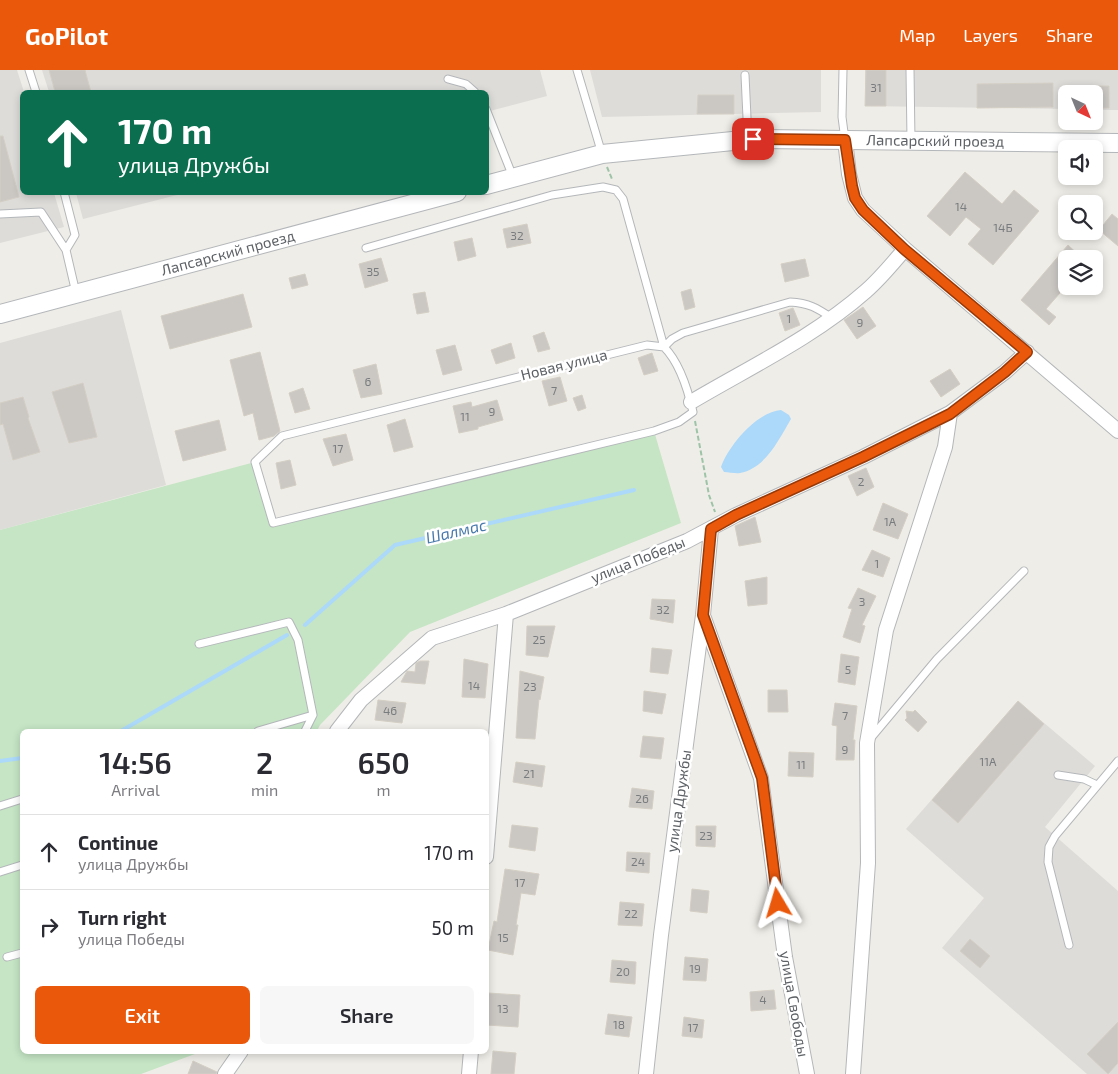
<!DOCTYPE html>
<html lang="en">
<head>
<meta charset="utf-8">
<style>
  body { margin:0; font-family:"Exo 2",sans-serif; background:#f7f7f7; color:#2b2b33; height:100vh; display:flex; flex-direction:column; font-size:19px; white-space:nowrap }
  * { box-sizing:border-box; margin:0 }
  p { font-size:16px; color:#7c7c81 }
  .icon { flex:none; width:28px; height:28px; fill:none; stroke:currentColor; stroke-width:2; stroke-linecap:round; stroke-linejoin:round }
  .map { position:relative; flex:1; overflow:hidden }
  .details { position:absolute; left:20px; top:659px; width:469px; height:325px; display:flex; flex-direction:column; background:#fff; border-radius:8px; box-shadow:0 2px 8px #0003 }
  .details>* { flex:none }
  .hud { position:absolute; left:20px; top:20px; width:469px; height:105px; border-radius:8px; box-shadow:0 2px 8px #0003; background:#0b6e4f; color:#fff; overflow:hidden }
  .needle { width:32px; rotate:137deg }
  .controls { position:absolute; left:1058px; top:15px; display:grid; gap:10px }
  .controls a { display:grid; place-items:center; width:45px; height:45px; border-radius:8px; background:#fff; box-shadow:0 2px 8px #0003; font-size:25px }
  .pin { position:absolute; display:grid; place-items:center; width:42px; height:42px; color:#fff; margin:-21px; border-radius:10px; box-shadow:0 2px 8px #0006 }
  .me { position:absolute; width:55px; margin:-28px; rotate:353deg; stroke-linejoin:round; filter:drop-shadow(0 0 4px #0008) }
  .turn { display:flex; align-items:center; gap:18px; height:105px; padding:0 15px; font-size:22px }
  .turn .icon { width:65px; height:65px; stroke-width:2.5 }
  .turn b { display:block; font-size:35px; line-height:42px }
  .eta { display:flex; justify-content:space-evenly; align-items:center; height:85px; text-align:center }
  .eta b { font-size:30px; font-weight:600; line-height:35px }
  .button { display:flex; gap:10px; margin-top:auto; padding:10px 15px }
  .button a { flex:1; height:58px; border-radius:8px; background:#ea580c; color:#fff; font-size:20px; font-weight:600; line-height:58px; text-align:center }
  .button a+a { background:#f7f7f7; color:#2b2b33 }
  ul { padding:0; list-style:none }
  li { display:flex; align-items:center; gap:15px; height:75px; padding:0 15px; border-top:1px solid #e1e1e2 }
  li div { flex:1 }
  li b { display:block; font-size:19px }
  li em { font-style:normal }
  header { display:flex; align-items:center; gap:30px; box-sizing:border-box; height:70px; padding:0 25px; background:#ea580c; color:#fff }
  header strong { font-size:24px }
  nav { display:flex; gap:28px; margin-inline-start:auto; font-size:18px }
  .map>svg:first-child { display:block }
  .industrial { fill:#dedcd9 }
  .green { fill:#c5e5c5 }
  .water { fill:#acd9fa }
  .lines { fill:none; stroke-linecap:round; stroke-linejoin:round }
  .stream { stroke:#acd9fa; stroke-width:4 }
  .building { fill:#cbc8c4; stroke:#d4cfc5 }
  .service-casing { stroke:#b4b7ba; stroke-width:9 }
  .minor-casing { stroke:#b4b7ba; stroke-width:16 }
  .tertiary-casing { stroke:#b4b7ba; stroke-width:20 }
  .path { stroke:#9dc3a8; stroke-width:2; stroke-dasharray:5 2.5; stroke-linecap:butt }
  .service { stroke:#fff; stroke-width:7 }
  .minor { stroke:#fff; stroke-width:14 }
  .tertiary { stroke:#fff; stroke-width:18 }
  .route-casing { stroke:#983908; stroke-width:12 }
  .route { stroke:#ea580c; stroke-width:9 }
  .labels { text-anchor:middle; stroke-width:5; stroke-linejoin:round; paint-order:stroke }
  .number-label { font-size:12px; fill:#797c7e }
  .street-label { font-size:15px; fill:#5e6266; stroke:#fff }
  .water-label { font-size:16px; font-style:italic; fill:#497aac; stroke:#fff }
</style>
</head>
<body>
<header>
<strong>GoPilot</strong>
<nav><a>Map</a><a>Layers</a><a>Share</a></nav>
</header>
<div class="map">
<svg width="1118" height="1004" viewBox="0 0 1118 1004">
  <rect width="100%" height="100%" fill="#efede7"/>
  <path class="industrial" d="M0,0H17L24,22H22V122L54,123L64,157L0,173Z
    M42,0H540L547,26L486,42V22H49Z
    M590,0H821V42L602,47Z
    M865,0H1118V40H1094V24H1066V39L865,36Z
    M76,123V122L185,123L83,149Z
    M121,240L166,415L0,460V273Z
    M1018,631L1095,696L1045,757L1118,821V1004H1087L942,878L984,828L906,759Z"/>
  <path class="green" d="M654,361L681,453L410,562L320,655L317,661H22V981H203L141,1004H0V460L255,392L273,453Z"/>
  <path class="water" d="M781,340L789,345L791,349C779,369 766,398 740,403C736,404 729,402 724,402L721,397C729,375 757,342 781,340Z"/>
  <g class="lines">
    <path class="stream" d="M305,555L395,475L634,420
      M121,661L287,565
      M0,691L22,688"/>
  </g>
  <path class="building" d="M49,0H85L91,22H55Z
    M866,0H886V36H865Z
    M1053,13V37L977,38V14Z
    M1094,16H1109V38H1094Z
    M698,25H734V44H697Z
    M0,66H3L19,127L0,132Z
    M965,102L1002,134L1014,120L1039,141L993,195L968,174L981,159L966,147L950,166L927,146Z
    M1112,144L1118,149V176L1099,160Z
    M527,154L531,173L507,178L503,159Z
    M472,168L476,186L458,191L454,172Z
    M1068,175L1083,189H1066V216L1046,239L1056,247L1049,255L1021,230Z
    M381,188L388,211L365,218L359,194Z
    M805,189L809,206L785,212L781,194Z
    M305,204L308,215L292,219L289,208Z
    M691,219L695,237L685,240L681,222Z
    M425,222L429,242L417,244L413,224Z
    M243,224L252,257L170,279L161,246Z
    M863,237L876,256L857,269L844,250Z
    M793,238L800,255L785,261L779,243Z
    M544,262L550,279L538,282L533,266Z
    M511,273L515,288L496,294L491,280Z
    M455,275L462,300L443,305L436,280Z
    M260,282L280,361L274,366L259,370L253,343L244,346L230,290Z
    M652,283L658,301L644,305L638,288Z
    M376,294L382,324L361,328L353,300Z
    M950,299L960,314L941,327L930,311Z
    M560,307L567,331L549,336L542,311Z
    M83,313L97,367L69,373L52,322Z
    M303,318L310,339L295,343L289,323Z
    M582,325L586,338L578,341L573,328Z
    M23,327L29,347L28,348L40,382L13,390L3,354L0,355V333Z
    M497,330L503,350L478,357V359L459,363L453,336L471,332L472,337Z
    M405,349L413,377L394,382L387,355Z
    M219,350L226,380L183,391L175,361Z
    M346,364L353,390L333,396L323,369Z
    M290,390L296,415L281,419L276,393Z
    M866,398L874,417L857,426L848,406Z
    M883,433L908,444L898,469L873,460Z
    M755,447L761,472L739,476L735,456Z
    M872,480L890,488L883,507L862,500Z
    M767,507V534L748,536L745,511Z
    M858,518L876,526L862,555L865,556L860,573L843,567L852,539L848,538Z
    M652,529L675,530L673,553L650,549Z
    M527,556H555L548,587L526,585Z
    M652,578L672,580L668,604L650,602Z
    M841,584L859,587L855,615L838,612Z
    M464,589L488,594L485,628L462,627Z
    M420,591H429L425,614L401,612L407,601L415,602L416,593Z
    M520,601L544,607L540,630L539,629L535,669L516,668Z
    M768,620H787L788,642H768Z
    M644,621L666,624L662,644L643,641Z
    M378,630L406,633L402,653L375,650Z
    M1018,631L1044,654L958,753L932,730Z
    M835,633L857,636L853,670H855L854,690H836L837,656L832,655Z
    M915,640L927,652L918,662L905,650L907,648L906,641L913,642Z
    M643,666L664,668L661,689L640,687Z
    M789,682L814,683L813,707L788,706Z
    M516,692L545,696L542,717L513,712Z
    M632,718L654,721L652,739L629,737Z
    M512,755L538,758L535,781L509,777Z
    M696,756H716L715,777L696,776Z
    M627,782L650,783L649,803L626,801Z
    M505,799L539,804L535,825L521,823L516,855H518L513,885L488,880L494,851L497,852Z
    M692,819L709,821L707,843L690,841Z
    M620,832L644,834L642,856L618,855Z
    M970,869L990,886L980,898L960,881Z
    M685,887L708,889L706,911L683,910Z
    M612,890L636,892L635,914L610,912Z
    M774,920L776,939L751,941L750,922Z
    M488,923L520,925L518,957L486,955Z
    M608,944L632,947L629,967L605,964Z
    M684,947L704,950L702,968L682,966Z
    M1118,952V993L1108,1004L1087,984Z
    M493,981L516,983L514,1004H491Z
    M193,991L217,1002L216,1004H188Z"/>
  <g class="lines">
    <g class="service-casing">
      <path id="service" d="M29,0L36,22
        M577,0L602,84
        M843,0L842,47L845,70
        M910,0L911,70
        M745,5L748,69
        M448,9L466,14L475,22
        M486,39L513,107
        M64,122L75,165L66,180L76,223
        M0,144L41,142L66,180
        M366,178L552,125L603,117L616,120L623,129L664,277
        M647,275L664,277C680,293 688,320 693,342L679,352L654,361L273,453L255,392L282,366Z
        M664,277L672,269L683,263L790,232C809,233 817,238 832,248
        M199,574L289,552L298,570L313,645L305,661
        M258,661L313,645
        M870,669L937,589L1024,501
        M1058,705L1084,709L1097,715
        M0,736L22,729
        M0,802L22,795
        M1069,875L1048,792L1049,777L1055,766L1118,691
        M7,887L22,883"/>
    </g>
    <g class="minor-casing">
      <path id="minor" d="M845,70L849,104L855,128L863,140L905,179L1118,361
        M691,332C750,297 814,267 866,221C880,209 892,194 905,179
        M704,548L761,708L785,887L807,1004
        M337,661L361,630L432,568L506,544L687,471L736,445L863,387L950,343L1005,302L1027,282
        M486,787L506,544
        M225,1004L241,981
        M469,1004L471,981
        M646,1004L661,865L703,545L711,459
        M853,1004L868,793L867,673L886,560L945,377L950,343"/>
    </g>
    <g class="tertiary-casing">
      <g id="tertiary">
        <path id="s1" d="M486,115L602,84L753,69L1118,73"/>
        <path id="s2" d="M0,244L457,122"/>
      </g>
    </g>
    <path class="path" d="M607,97L612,109
      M695,351L709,425L715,442"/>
    <use href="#service" class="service"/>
    <use href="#minor" class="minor"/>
    <use href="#tertiary" class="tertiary"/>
  </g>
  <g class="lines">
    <g class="route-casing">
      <path id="route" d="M753,69L845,70L852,116L855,128L863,140L904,179L1027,282L1005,302L950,344L863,387L736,445L711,459L703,545L762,708L778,833"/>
    </g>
    <use href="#route" class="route"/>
  </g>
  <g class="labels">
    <g class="number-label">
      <text x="876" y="22">31</text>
      <text x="961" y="141">14</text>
      <text x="1003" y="162">14Б</text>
      <text x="517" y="170">32</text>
      <text x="373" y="206">35</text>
      <text x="789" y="253">1</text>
      <text x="860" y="257">9</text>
      <text x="368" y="316">6</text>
      <text x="554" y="325">7</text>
      <text x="492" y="346">9</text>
      <text x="465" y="351">11</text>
      <text x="338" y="383">17</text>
      <text x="861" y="416">2</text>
      <text x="890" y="456">1А</text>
      <text x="877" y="498">1</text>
      <text x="862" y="536">3</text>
      <text x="663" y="544">32</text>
      <text x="539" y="574">25</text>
      <text x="848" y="604">5</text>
      <text x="474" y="620">14</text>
      <text x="530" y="621">23</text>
      <text x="390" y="645">46</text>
      <text x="845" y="650">7</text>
      <text x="845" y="684">9</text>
      <text x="988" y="696">11А</text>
      <text x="801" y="699">11</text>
      <text x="529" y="708">21</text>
      <text x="642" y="733">26</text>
      <text x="706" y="770">23</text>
      <text x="638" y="796">24</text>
      <text x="520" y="817">17</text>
      <text x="631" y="848">22</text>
      <text x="503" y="872">15</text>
      <text x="695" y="903">19</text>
      <text x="623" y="906">20</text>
      <text x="763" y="934">4</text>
      <text x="503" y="943">13</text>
      <text x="619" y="959">18</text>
      <text x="693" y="962">17</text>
    </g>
    <g class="street-label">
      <text dy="5" stroke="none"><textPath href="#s1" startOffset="454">Лапсарский проезд</textPath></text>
      <text dy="5" stroke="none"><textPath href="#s2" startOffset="236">Лапсарский проезд</textPath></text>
      <text transform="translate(564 295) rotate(-14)" y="5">Новая улица</text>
      <text transform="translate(638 490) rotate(-22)" y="5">улица Победы</text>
      <text transform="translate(679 731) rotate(-82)" y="5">улица Дружбы</text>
      <text transform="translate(794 934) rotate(80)" y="5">улица Свободы</text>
    </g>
    <g class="water-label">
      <text transform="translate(456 461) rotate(-13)" y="6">Шалмас</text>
    </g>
  </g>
</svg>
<div class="controls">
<a><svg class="needle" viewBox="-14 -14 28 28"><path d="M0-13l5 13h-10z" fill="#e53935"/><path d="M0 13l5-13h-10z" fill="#7c7c81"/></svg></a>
<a><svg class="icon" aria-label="sound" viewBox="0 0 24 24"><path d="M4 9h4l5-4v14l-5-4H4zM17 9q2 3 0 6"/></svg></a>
<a><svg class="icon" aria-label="search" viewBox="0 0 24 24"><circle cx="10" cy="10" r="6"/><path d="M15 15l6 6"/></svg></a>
<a><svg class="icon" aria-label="layers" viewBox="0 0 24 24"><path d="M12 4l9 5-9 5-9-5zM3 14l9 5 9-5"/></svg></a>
</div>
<div class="pin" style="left:753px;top:69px;background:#d93025"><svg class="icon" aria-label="arrive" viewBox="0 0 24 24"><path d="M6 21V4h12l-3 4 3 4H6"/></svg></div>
<svg class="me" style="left:778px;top:833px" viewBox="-20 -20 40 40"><path d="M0-17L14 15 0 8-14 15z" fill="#ea580c" stroke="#fff" stroke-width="4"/></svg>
<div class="hud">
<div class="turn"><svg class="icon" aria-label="ahead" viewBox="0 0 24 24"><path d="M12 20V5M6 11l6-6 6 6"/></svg><div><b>170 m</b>улица Дружбы</div></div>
</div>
<section class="details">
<div class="eta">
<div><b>14:56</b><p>Arrival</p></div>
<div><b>2</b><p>min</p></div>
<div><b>650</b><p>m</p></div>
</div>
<ul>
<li><svg class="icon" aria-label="ahead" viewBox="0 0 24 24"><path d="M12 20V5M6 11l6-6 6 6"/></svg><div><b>Continue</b><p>улица Дружбы</p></div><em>170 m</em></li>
<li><svg class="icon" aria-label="right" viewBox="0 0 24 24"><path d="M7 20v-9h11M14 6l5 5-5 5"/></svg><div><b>Turn right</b><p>улица Победы</p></div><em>50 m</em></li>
</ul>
<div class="button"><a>Exit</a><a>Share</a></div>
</section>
</div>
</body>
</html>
